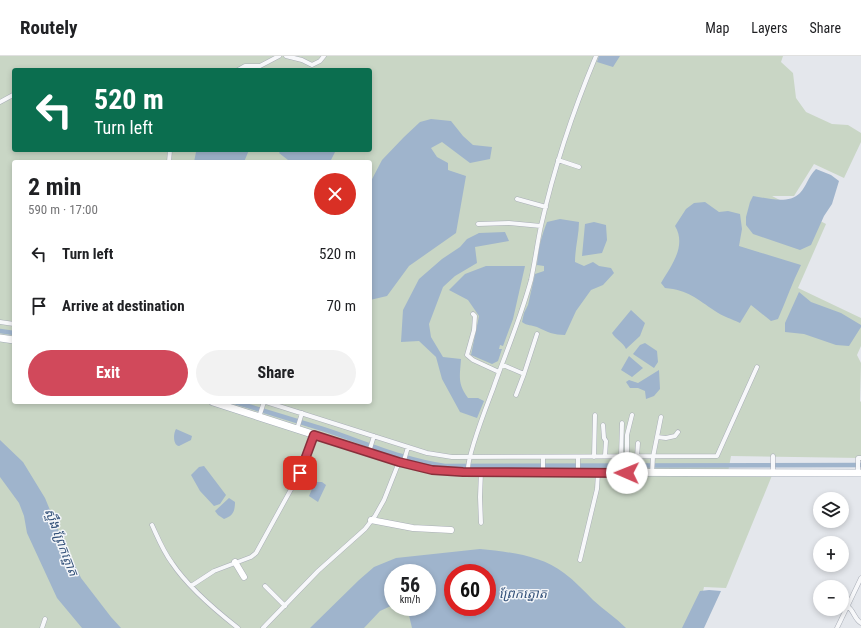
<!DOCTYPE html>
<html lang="en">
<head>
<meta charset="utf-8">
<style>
  body { margin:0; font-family:"Roboto Condensed","Noto Sans Khmer",sans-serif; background:#f2f2f2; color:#202124; height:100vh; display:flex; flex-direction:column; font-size:15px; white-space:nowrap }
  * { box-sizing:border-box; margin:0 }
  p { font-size:13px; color:#757577 }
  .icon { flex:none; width:22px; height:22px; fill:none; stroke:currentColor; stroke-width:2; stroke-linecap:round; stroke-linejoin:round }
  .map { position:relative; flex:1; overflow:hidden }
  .panel { position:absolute; left:12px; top:104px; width:360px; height:244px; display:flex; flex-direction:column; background:#fff; border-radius:4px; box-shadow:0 2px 6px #0003 }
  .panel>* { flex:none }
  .top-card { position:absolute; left:12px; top:12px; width:360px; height:84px; border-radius:4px; box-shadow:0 2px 6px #0003; background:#0b6e4f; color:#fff; overflow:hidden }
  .controls { position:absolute; left:813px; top:436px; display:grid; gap:8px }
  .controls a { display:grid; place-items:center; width:36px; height:36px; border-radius:50%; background:#fff; box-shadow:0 2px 6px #0003; font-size:20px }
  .speed { position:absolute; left:384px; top:508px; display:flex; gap:8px; font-size:20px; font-weight:700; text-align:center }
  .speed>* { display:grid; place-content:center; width:52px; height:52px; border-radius:50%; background:#fff; box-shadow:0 2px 6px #0003; line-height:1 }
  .speed small { font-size:10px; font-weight:400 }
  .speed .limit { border:6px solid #d22; background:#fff; color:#111 }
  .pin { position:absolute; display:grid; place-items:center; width:34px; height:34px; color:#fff; margin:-17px; border-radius:8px; box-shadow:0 2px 6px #0006 }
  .me { position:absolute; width:44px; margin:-22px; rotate:271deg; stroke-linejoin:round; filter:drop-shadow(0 0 3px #0008) }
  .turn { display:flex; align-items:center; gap:14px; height:84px; padding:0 16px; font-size:18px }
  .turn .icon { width:52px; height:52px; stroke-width:2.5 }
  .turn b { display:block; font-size:28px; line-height:34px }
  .round { display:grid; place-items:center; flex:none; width:42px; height:42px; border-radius:21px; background:#f2f2f2 }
  .head { display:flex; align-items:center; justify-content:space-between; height:68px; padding:0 16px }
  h1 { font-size:24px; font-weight:700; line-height:30px }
  .primary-button { display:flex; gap:8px; margin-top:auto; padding:8px 16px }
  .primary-button a { flex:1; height:46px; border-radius:24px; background:#d1495b; color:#fff; font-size:16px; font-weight:700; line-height:46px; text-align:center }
  .primary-button a+a { background:#f2f2f2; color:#202124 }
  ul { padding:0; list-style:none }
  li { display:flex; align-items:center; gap:12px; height:52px; padding:0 16px }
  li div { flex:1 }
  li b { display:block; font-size:15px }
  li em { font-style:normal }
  header { display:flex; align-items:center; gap:24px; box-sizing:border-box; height:56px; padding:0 20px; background:#fff; border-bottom:1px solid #e0e0e0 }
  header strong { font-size:19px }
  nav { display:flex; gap:22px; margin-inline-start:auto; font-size:14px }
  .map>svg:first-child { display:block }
  .green { fill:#c9d6c5; fill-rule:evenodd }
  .water { fill:#9fb4cc; fill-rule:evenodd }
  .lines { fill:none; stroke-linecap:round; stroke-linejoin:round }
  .canal { stroke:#9fb4cc; stroke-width:4.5 }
  .street-casing { stroke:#a9aeb7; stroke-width:5 }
  .secondary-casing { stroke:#a9aeb7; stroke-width:7 }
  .primary-casing { stroke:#a3abb8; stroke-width:8 }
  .street { stroke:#f7f8fa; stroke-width:4 }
  .secondary { stroke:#fff; stroke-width:6 }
  .primary { stroke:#fff; stroke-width:7 }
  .route-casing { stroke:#882f3b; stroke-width:10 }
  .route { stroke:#d1495b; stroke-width:7 }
  .labels { text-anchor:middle; stroke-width:3; stroke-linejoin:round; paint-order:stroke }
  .water-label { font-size:13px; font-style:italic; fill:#34527a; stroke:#f4f6f9 }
</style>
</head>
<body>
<header>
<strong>Routely</strong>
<nav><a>Map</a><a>Layers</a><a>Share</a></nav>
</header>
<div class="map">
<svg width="861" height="572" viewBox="0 0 861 572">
  <rect width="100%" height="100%" fill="#e4e7ec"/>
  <path class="green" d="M0,0H783L781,6L793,17L796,42L806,56L832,68L848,69L861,77V86L844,122L814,108L794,140H772L826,168L798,232L861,262V290L857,299L861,307L860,345L861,346V402L731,400L728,416L773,417L726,532L704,531L695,572H0ZM14,14H370V94H14ZM14,106H370V346H14ZM393,517H427V551H393ZM453,517H487V551H453Z"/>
  <path class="water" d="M599,0H620L613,11L597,6Z
    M431,63L451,65L463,80L473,89L492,91L490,103L470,107L442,86L431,92L437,101L448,107V114L466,120L456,177L409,210L387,240L370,244V127L382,104L404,81L420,66Z
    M194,94H249L244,106H194L196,96Z
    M281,94H333L335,96L330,106H287L288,104L279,97Z
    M816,113L831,119L839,125L832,148L824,160L811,189L800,194L753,178L746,169V161L750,146L753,140C767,142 788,149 800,137C806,131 808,121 816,113Z
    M705,146L719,156L728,155L740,158L742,173L739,190L801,209C792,227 786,245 778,263L771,265L751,249L740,267C732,263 722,260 715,255C697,243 688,234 665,232L661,227C671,210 687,190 675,170L686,153L694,147Z
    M560,163L579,166C579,179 575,192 575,206L584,210L593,206L599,210L611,212L614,217L603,229L591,234L576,255L565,279C554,279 547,276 537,271C532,269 527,270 522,266L524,257L528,249L535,218L544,215V210L537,209C538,194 541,181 547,166Z
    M594,166L606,169L607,184L602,197L582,200L585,168Z
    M505,176L509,185L475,191L477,207L455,220L443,231L429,268L431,281L443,301L461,303C460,320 457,327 468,342H478L484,345L477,362L460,356L442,323L436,301L419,285L401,286L403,254L419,223L442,203L460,191L467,183L479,177Z
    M486,210H525L513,263L503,290L500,289L499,293H502L498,305L492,308L471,299L479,260L468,244L449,234L465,218Z
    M799,236L811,246L841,257L861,269V271L849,290L836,289L804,278L785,276V267Z
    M631,254L645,267L640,280L626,293C623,286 616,284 612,277Z
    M645,287L657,295L658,306L654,312L633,298L640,289Z
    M629,300L643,312L632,321L621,314Z
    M659,314L660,333L654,340L646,343L645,335L638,332H630L626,326L629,324L638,327Z
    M176,373L192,380L191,384L179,390C173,389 173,378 176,373Z
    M0,384L23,406L45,442L57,471L81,522L111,561L121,572H82L57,542L27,477L24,460L19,447L0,421Z
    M204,410L226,439L220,448L214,450L200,435L191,419L199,411Z
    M315,426H322L326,429L318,446L309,440Z
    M229,442L235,446C235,455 233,460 224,463L218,459L215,455Z
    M480,493C509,496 541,499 564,517C575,525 584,535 593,544C604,554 616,562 626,572H412L407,551H427V517H393V549L380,555L364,572H310L359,524L374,511L396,502ZM453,517H487V551H453Z
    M709,534L721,535L704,572H682L700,535Z"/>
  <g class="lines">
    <path class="canal" d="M0,275L14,277
      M235,346C264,355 294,364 323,373C363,386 403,404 445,410L861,409"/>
    <g class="street-casing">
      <path id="street" d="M286,0L302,4L312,9L320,5L324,0
        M238,14L245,10H260L279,0
        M0,46L13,39
        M558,104L579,111
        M169,106L170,94
        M517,143L546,151
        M478,168L509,167L541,170
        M473,258L475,260L474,274L467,299L473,304L499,316
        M0,266L14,268
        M503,309L524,318L537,278
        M516,339L524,318
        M266,346L427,397L452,401L717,400L757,311
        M259,361L264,346
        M603,369L604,382L606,385L605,400
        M297,373L302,357
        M657,381L666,382L675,380L678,376
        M369,396L374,380
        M773,400V417
        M543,401V417
        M578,401V416
        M594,401L595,359
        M621,401L622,367
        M637,401L638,387
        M403,408L408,391
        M468,416C466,402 487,349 493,333C506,296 521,261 531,224C535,206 537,188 541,170C554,112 573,55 596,0
        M627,417V379L632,359
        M652,417L653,401L661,361
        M858,417V402H861
        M481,467L480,441L481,416
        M152,469C158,482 163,495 172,507C188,531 215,554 238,572
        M580,504L597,433L598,417
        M191,530L214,515L251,501L256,497L300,417L314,379
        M265,530L285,550
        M847,550C854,554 854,563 861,567
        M42,572L45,563
        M263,572L318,515L365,473L375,460L384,444L399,406
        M837,572L861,522"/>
    </g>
    <g class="secondary-casing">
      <path id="secondary" d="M371,464L413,472L451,474
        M235,506L244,521"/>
    </g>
    <g class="primary-casing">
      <path id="primary" d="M0,282L14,284
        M213,346L399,406L432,414L463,416L861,417"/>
    </g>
    <use href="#street" class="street"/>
    <use href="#secondary" class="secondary"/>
    <use href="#primary" class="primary"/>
  </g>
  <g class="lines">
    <g class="route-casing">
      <path id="route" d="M300,417L314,379L399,406L432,414L463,416L627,417"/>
    </g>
    <use href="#route" class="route"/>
  </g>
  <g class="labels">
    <g class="water-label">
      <text transform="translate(62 486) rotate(69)" y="5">ស្ទឹង ព្រែកត្នោត</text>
      <text x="523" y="542">ព្រែកត្នោត</text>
    </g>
  </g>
</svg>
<div class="controls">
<a><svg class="icon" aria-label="layers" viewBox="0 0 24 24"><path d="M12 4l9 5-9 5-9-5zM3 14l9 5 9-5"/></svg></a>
<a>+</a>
<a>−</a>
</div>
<div class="speed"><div>56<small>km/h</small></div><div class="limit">60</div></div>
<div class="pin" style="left:300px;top:417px;background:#d93025"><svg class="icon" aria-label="arrive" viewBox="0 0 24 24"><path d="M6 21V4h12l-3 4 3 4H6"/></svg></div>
<svg class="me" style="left:627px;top:417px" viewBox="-20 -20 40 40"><circle r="19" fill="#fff"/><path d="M0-13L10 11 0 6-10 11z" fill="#d1495b"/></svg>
<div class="top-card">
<div class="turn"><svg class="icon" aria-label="left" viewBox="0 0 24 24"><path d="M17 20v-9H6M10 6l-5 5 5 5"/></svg><div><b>520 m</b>Turn left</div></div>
</div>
<section class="panel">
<div class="head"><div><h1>2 min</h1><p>590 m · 17:00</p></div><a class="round" style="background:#d93025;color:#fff"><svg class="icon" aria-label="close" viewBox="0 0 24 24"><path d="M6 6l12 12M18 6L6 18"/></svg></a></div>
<ul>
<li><svg class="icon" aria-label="left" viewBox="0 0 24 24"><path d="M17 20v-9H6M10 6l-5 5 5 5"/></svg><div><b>Turn left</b></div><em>520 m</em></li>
<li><svg class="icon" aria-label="arrive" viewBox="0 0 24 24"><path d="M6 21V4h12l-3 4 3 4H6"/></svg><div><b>Arrive at destination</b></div><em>70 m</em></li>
</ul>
<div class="primary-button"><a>Exit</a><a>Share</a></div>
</section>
</div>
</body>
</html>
